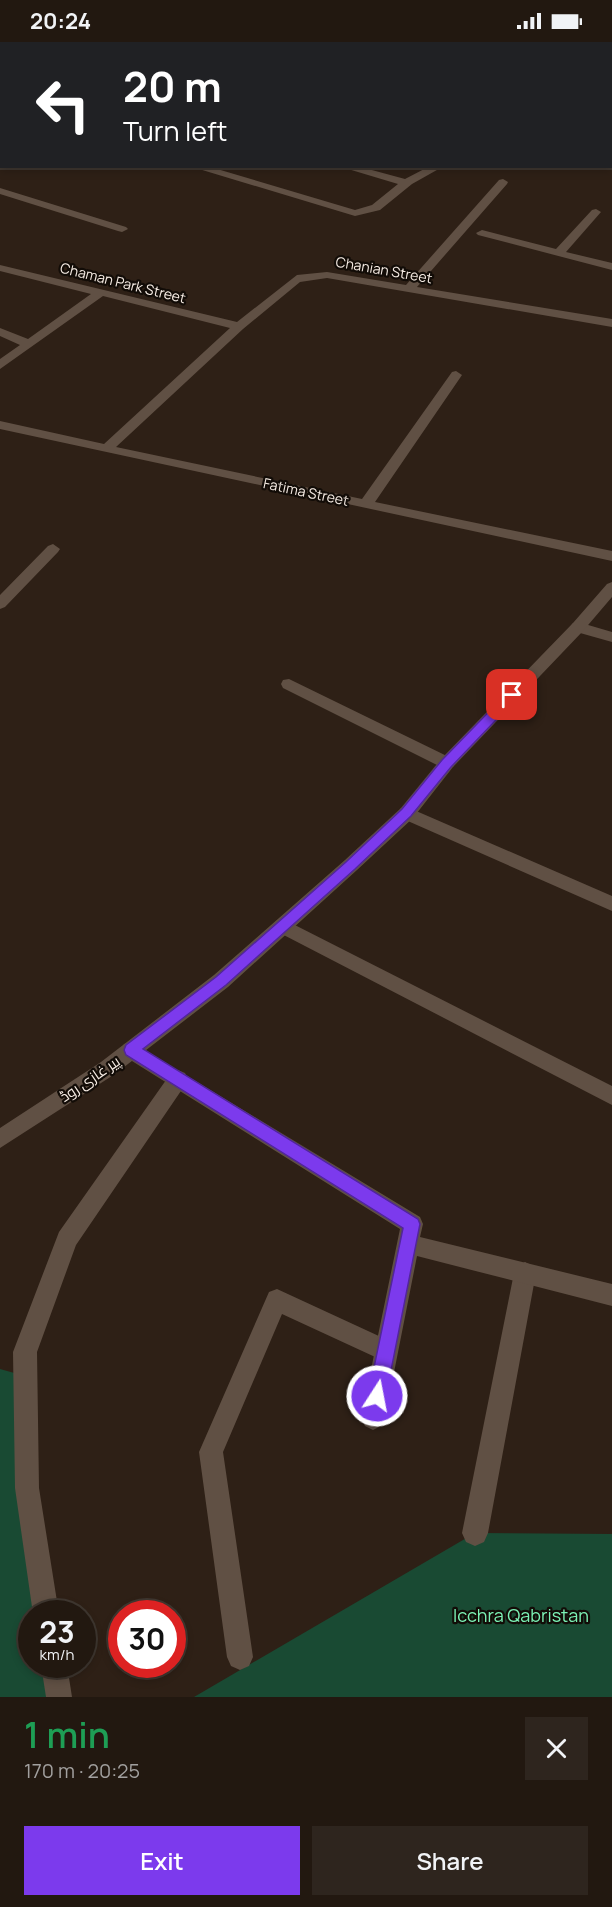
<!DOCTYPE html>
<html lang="en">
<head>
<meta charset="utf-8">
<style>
  body { margin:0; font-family:Manrope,Cairo,sans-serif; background:#2e251e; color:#f1f3f6; height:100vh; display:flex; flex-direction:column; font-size:22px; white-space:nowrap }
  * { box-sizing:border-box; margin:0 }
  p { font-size:20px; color:#a2a09f }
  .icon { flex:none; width:33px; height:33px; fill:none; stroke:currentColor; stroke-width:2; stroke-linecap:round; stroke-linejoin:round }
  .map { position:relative; height:1655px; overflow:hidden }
  .sheet { display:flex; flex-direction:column; background:#221810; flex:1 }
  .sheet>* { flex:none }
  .top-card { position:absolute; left:0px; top:0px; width:612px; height:126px; box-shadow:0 3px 9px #0003,0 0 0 2px #3f3730; background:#202124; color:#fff; overflow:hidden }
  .speed { position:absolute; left:18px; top:1558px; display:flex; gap:12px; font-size:30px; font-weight:700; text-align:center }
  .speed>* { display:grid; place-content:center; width:78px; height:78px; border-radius:50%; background:#221810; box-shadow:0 3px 9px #0003,0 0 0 2px #3f3730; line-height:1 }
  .speed small { font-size:15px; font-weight:400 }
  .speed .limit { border:9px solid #d22; background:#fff; color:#111 }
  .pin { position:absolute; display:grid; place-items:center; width:51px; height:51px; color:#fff; margin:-26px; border-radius:12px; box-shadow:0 3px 9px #0006 }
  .me { position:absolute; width:66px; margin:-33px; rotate:11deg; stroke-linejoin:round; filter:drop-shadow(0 0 4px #0008) }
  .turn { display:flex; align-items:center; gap:21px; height:126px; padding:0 24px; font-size:27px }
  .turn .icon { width:78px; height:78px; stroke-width:2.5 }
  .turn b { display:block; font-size:42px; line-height:51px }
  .round { display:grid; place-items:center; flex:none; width:63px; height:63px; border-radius:0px; background:#2e251e }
  .overview { display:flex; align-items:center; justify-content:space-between; height:102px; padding:0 24px }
  h1 { font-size:36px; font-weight:600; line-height:45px; color:#1e9e55 }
  .primary-button { display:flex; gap:12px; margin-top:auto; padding:12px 24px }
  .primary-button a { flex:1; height:69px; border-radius:0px; background:#7c3aed; color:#fff; font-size:24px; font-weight:600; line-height:69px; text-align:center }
  .primary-button a+a { background:#2e251e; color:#f1f3f6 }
  .status { display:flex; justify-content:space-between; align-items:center; height:42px; padding:0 30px; background:#221810; direction:ltr }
  .status svg { height:16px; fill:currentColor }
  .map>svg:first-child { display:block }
  .green { fill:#194a33 }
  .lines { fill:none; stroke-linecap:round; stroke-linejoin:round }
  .lane { fill:#605044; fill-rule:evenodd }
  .street { fill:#605044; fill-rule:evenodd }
  .secondary { fill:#605044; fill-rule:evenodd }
  .route { fill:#7c3aed; stroke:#51269a; stroke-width:1.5 }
  .labels { text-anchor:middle; stroke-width:4.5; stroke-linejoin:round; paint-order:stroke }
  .far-street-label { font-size:14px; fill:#f7ede5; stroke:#120c07 }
  .street-label { font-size:15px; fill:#f7ede5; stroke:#120c07 }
  .near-park-label { font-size:18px; fill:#7cf3b6; stroke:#120c07 }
</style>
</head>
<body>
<div class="status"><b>20:24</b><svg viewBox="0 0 49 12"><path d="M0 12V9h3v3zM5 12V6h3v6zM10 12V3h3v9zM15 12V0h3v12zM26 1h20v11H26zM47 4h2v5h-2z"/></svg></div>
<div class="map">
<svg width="612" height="1655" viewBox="0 0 612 1655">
  <rect width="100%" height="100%" fill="#2e2016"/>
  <path class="green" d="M0,1327L25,1334L52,1572H32V1623H58L62,1655H0Z
    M475,1491L612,1492V1655H194Z"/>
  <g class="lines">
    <path class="lane" d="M0,0H5L6,2H2V5Z
      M129,0H144L145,2H130Z
      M244,0H258L259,2H245Z
      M377,0H387L376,2Z
      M0,30H2V36H0Z
      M0,66H2V73L0,72Z
      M189,124H207L355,168L372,163L398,142L338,124H357L405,137L430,124H444L412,142L380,168L355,174Z
      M178,1028L185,1031L188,1037L185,1043L76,1203L37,1310L39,1446L59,1572H33L15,1446L13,1310L59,1190L171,1031Z
      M525,1220L533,1224L536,1231L488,1491L484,1500L475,1504L466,1500L462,1491L514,1231L517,1224Z
      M277,1247L394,1301L398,1309L394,1317L386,1320L282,1272L223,1410L253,1615L249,1624L240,1628L231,1624L227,1615L199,1410L269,1250Z
      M41,1623H67L72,1655H46Z"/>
    <path class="street" d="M563,0H578L579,2H564Z
      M610,6H612V12H610Z
      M503,137L508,140L507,142L417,245L612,277V285L327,236L300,240L243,287L116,405L362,457L452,330L456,329L462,333L375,460L612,509V519L0,387V379L104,402L230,286L103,254L0,327V317L20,303L0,294V286L28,297L91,252L0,229V223L237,280L297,233L327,230L406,243L499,138Z
      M0,146L126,185L128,187L122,190L118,189L0,152Z
      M596,167L601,170L566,210L612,221V228L478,193L476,191L482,188L556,207L592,168Z
      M53,502L60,507L58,510L5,565L0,567V553L48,504Z
      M578,580L612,590V600L573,589L570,585L573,581Z
      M289,637L453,717L455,721L453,725H441L283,646L281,642L283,638Z
      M407,765L612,854V869L401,776L398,771L401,766Z
      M283,877L612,1044V1063L276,889L274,884L276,879Z
      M131,1000L420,1175L423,1182L420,1195L612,1242V1264L417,1214L385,1376L381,1384L373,1388L365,1384L361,1376L400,1187L124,1014L121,1008L124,1002Z"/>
    <path class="secondary" d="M612,540V555L583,589L453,725L413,776L357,828L228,945L115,1032L0,1106V1086L101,1020L214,933L345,818L401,766L441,717L573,581L607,542Z"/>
  </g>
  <path class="route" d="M512,649L517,650V656L451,725L411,774L355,827L226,943L143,1007L418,1177L420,1182L386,1354L384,1360L377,1363L371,1360L368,1354L403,1186L126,1013L124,1008L126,1003L216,935L346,820L402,767L442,718L508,650Z"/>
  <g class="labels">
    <g class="far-street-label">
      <text transform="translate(384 228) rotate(10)" y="5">Chanian Street</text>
      <text transform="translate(123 241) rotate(14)" y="5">Chaman Park Street</text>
      <text transform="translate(306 450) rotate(12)" y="5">Fatima Street</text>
    </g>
    <g class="street-label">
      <text transform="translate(90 1037) rotate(-34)" y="5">پیر غازی روڈ</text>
    </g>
    <g class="near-park-label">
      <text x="521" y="1580">Icchra Qabristan</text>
    </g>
  </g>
</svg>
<div class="speed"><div>23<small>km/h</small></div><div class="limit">30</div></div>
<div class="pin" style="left:512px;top:653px;background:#d93025"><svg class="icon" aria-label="arrive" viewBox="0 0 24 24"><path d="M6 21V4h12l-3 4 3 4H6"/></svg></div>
<svg class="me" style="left:377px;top:1354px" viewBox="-20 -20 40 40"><circle r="17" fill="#7c3aed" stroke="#fff" stroke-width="3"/><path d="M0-11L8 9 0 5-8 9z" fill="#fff"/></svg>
<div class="top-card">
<div class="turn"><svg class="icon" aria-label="left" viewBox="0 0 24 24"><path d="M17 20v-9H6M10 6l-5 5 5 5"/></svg><div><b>20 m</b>Turn left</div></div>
</div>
</div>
<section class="sheet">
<div class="overview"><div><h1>1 min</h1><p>170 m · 20:25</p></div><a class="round"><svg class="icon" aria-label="close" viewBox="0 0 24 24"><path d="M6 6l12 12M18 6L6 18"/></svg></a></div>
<div class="primary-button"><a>Exit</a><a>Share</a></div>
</section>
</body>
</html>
